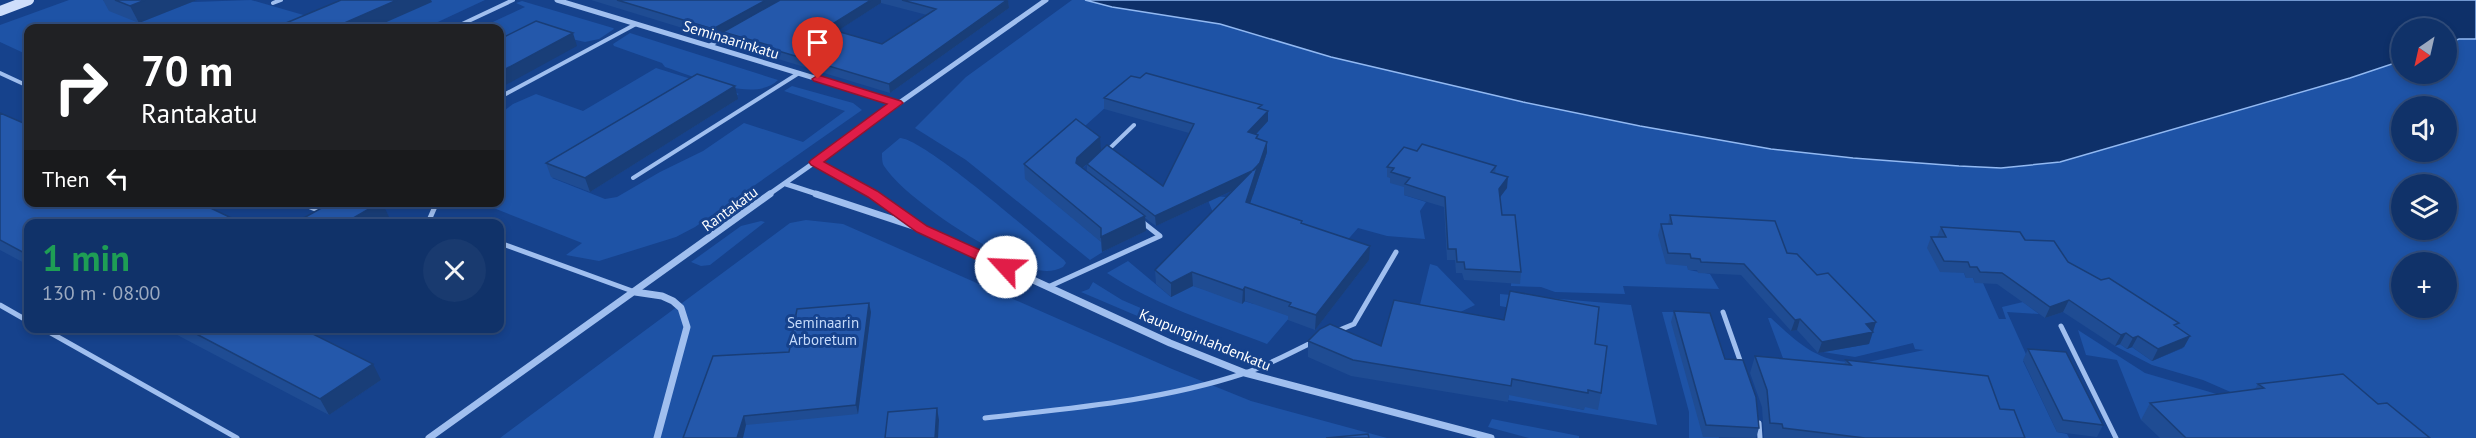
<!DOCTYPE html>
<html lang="en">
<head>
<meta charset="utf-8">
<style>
  body { margin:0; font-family:"PT Sans",sans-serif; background:#193a6f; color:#f1f3f6; height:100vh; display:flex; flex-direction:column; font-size:22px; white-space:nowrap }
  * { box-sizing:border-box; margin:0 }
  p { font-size:20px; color:#9caac0 }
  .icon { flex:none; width:33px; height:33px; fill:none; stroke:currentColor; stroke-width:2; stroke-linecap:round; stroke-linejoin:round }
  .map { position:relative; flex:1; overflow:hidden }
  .panel { position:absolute; left:24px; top:219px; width:480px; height:114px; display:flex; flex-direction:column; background:#103269; border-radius:12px; box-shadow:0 3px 9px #0003,0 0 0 2px #304d7d }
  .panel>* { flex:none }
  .top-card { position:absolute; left:24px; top:24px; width:480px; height:183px; border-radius:12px; box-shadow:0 3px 9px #0003,0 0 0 2px #304d7d; background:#202124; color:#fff; overflow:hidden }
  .needle { width:39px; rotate:214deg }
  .tools { position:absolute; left:2391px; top:18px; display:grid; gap:12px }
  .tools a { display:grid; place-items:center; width:66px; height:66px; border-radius:50%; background:#103269; box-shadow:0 3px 9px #0003,0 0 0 2px #304d7d; font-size:30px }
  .pin { position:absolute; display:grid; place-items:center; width:51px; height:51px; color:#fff; margin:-62px -26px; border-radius:50% 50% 50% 0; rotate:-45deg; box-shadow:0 0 6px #0007 }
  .pin .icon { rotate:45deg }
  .me { position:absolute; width:66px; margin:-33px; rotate:295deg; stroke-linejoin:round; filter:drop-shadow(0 0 4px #0008) }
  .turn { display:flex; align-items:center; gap:21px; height:126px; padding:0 18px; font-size:27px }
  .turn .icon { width:78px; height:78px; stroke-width:2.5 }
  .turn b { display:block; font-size:42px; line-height:51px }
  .then { display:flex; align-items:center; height:57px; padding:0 18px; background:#0003; gap:12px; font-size:22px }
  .round { display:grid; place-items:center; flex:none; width:63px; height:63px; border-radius:32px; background:#193a6f }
  .overview { display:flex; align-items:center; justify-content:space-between; height:102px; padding:0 18px }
  h1 { font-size:36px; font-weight:600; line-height:45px; color:#1e9e55 }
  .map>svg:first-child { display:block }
  .green { fill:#1e53a6; fill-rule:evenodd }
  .water { fill:#0e3069; stroke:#92b9f2; stroke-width:1.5 }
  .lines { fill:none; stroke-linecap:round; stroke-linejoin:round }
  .lane-far1 { stroke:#a0bfef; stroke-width:4 }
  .lane { stroke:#a0bfef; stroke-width:5 }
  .street-far1 { stroke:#a0bfef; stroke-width:5 }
  .street { stroke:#a0bfef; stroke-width:7 }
  .secondary { stroke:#cedefb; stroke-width:10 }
  .wall { fill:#1f4c93; fill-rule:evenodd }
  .shaded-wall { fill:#193e78 }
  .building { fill:#2458ab; stroke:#193e78; stroke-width:1.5 }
  .route { fill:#e11d48; stroke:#92132f; stroke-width:1.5 }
  .labels { text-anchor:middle; stroke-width:6; stroke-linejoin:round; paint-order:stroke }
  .street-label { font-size:15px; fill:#fff; stroke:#16428c }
  .park-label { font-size:15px; fill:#c6dbfb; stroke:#16428c }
</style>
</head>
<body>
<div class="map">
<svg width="2476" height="438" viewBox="0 0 2476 438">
  <rect width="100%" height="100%" fill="#16428c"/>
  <path class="green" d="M69,0H103L108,5L251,0L307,16L283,28H28V55L0,42V25Z
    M426,0H485L425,28H374Z
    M1072,0H1085L1220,24L1331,57L1640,126L1771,149L1853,158L2060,162L2350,78L2401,61L2402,74H2446L2447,44L2459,39H2476V438H2399L2249,400L2203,380L2152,365L2115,346L2120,344L2127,349L2132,347L2152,361L2183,348L2168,337L1964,273L1966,278H1973L1975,283H1983L1999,319H2006L2002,307L2023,302L2039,314L2007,312L2029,361H2023L2057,432L2067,434L2069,438H2010L1870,368L1868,362L1924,350L1915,349L1913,343L1855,357L1823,352L1868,344L1794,265L1687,266L1689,270L1710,274L1719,289L1623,286L1625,294L1555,292L1541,287L1511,286L1513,227L1393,179L1409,189L1404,195L1426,202L1420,211L1425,239L1387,236L1358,228L1300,294L1307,297L1267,344C1213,323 1155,305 1107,273L1128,261L1171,297L1190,285L1254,304L1215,218L1206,195L1243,199L1253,195L1267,152L1106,107L1026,179L1109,248L1090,260L966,160L915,128L966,77ZM2402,106H2446V152H2402ZM2402,184H2446V230H2402ZM2402,262H2446V308H2402Z
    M522,1L613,28L614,29L599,39L585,42L554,35L500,55V28H480L525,7L516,3Z
    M630,33L778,80C755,104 693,76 665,67L662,63L614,46L613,44Z
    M656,68L739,94L552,178L605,199L617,197L660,172L703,151L744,123L803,142L845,111L784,91L792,86L853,103L862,110L695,227L676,237L599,261L566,255L582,243L481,203L500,202V114L513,104L536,94L583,111Z
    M900,138C925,139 1038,239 1064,260L1066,263L1063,267C1053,272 1043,272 1032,268C995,256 905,199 884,166C882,163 882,157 882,153Z
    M806,220L843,224L1172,369L1251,401L1387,438H500L790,223Z
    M761,221L765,222L710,265L701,266L691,262L741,226Z
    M1430,264L1437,266L1475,305L1454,315L1416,321Z
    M1093,282L1122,300L1241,351L1236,358L1081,292L1089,289Z
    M1500,294L1631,305L1657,425L1508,400L1509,392L1584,410L1538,313L1500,306Z
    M1662,312H1673L1719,438H1689V412Z
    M1768,318H1771C1796,341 1817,362 1852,362L1854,373L1790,377Z
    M2078,330L2145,373L2220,395L2141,420L2117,360L2086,355Z
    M1492,419L1579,436V438H1529L1488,427Z"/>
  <path class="water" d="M1085,0H2476V39H2459L2447,44L2446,28H2402L2401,61L2350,78L2060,162L2001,168L1959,166L1853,158L1771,149L1640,126L1523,102L1331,57L1220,24L1112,7Z"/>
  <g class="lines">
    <path class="lane-far1" d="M273,3L281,0
      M460,25L513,0
      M709,46L728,35
      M0,73L28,86
      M500,97L636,24
      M1107,151L1134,125
      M633,178L799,73"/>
    <path class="lane" d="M298,202L320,211
      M437,202L430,218L446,224
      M500,243L635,292
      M1048,287L1160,236L1141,221
      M0,305L28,321
      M1723,312L1742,366
      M2061,326L2116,438
      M42,328L237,438
      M1337,331L1354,324L1396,252
      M985,418C1071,408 1159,401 1242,374C1267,366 1290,353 1313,342
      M1759,423L1760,438"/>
    <path class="street-far1" d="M557,0L897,103
      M815,162L874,195
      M786,184L820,195
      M768,195L1046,0"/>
    <path class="street" d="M816,194L922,229L1170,343L1245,373L1491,438
      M872,194L919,227
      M635,292L662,296L673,301L681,308L687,327L657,438
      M429,438L770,194"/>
    <path class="secondary" d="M0,11L29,0"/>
  </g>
  <path class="wall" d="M103,0H197L139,23L109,11Z
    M591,0H1008L1009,8L890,93L768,56L767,54L726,41L724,33L715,38ZM881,3L927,15L882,44L837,31Z
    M1104,98L1262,109L1268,111V121L1255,135H1258V139L1267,142V152L1250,203L1302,223L1369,260L1315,330L1288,320V316L1245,301L1242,304L1193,286L1171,297L1156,284L1155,270L1234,190L1156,226L1145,218L1146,231L1102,252L1101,242L1025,179L1024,164L1101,151L1163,186L1189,133L1104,109ZM1087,164V171L1083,168Z
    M738,99L590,192L551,177L546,163Z
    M0,113L28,224V265L0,250Z
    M1417,151L1496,166L1495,173L1507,188L1500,196L1502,215L1521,272L1520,284L1464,280L1462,273H1456L1455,260H1447L1444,207L1404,195V187L1390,183V178L1387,177V167Z
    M1670,215L1787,253L1817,275L1876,322L1869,344L1818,353L1797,330L1791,331L1741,275L1698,273L1697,270H1688L1687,266L1666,264L1658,235L1661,224H1668Z
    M1941,227L2025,240L2068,262L2190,336L2184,347L2152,361L2132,347L2127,349L2120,344L2115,346L2063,312L2045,318L1997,284L1975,283L1973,278H1966L1964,273L1940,272L1927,248L1931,237H1937Z
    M1674,311L1725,359L1759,428L1756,438L1703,437L1671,322Z
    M871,312L858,414L746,425L713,356L789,352Z
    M164,328H301L381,380L329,415Z
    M1308,341L1381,346L1595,344L1601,393L1598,410L1585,407L1584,410L1509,395L1508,402L1351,376L1308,357Z
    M2028,349L2103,425L2097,437L2057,432L2023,360Z
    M1755,356L1844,365L1846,360L2000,409L2025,438H1764L1762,407L1750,373Z
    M2258,384L2378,404L2430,438H2160L2141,420L2150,403L2255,389Z"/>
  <path class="shaded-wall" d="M145,0H197L139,23L130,6Z
    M397,0H431L432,2L373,28H333Z
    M766,0H784L715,38L713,29Z
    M871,0H881V3L828,37L826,28Z
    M1008,0L1009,8L890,93L889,84Z
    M573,33L577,46L500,88V72Z
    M735,86L738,99L590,192L585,178Z
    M1268,111V121L1248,143V132Z
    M1100,137L1101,151L1078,172L1076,163L1077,158Z
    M1267,142V152L1246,216V202L1253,181L1156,226L1155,216L1258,165Z
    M1508,177L1507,188L1498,200L1499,189Z
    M381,202H382L389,217L376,224H343Z
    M1145,216L1146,231L1102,252L1101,237Z
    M1370,246L1369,260L1315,330L1316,315Z
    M1192,272L1193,286L1171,297V283Z
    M1245,287V301L1242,304L1243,290Z
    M2069,300L2063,312L2045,318L2050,307Z
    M869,303L871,312L858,414L856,405Z
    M1800,319L1797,330L1791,331L1795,320Z
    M1876,322L1869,344L1818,353L1822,342L1866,324Z
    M2126,333L2120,344L2115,346L2121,335Z
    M2138,336L2132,347L2127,349L2133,338Z
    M2190,336L2184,347L2152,361L2158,349Z
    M373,364L381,380L329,415L320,399Z
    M937,408L939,420L938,438H935Z
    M744,416L746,425L743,438H737Z"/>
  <path class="building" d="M115,0H145L130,6Z
    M341,0H397L333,28H274Z
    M617,0H766L713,29Z
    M780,0H871L826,28L882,44L936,9L902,0H1007L889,84L765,47L768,45L723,32Z
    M536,21L573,33L500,72V39Z
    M1146,73L1262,105L1258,108L1268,111L1248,132L1258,135L1256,138L1267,142L1258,168V165L1254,170L1155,216L1087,164L1107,145L1163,186L1194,124L1104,98L1131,76L1140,78Z
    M697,74L735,86L585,178L546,163Z
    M0,113L28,125V202H198L244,224H28V255L0,240Z
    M1076,119L1100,137L1077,158L1076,163L1145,216L1101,237V228L1024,164Z
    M1422,144L1496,166L1491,172L1508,177L1499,189L1502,215H1515L1521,272L1465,269L1464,262H1457L1456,249H1448L1445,197L1405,184L1410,178L1391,172L1394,168L1387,167L1404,147L1417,151Z
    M1258,165L1246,202L1302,221L1301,223L1370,246L1316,315L1289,306L1291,303L1245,287L1243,290L1192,272L1171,283L1155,270Z
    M332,202H381L343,224H293Z
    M1670,215L1775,221L1787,253L1797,254L1817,275L1828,273L1876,322L1866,324L1873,332L1822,342L1800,319L1795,320L1744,264L1701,262L1700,259L1691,258L1690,254L1668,253L1661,224H1672Z
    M1941,227L2020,232L2025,240L2054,241L2068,262L2101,280L2109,278L2179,323L2174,325L2190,336L2158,349L2138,336L2133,338L2126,333L2121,335L2069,300L2050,307L2002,273L1980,272L1977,267H1970L1968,262L1944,261L1931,237H1946Z
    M1510,291L1599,307L1595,344L1607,346L1601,393L1588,390V393L1512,379L1511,386L1353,360L1308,341L1320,329L1330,324L1381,346L1394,300L1504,320Z
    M869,303L856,405L744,416L737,438H683L713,356L789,352L797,309Z
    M1674,311L1710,313L1725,359L1743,360L1756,397L1759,428L1706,425Z
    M185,328H301L373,364L320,399Z
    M2028,349L2066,352L2103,425L2063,420Z
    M1755,356L1851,365L1846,360L1988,376L2000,409L2014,410L2025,438H1865L1783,428L1782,424L1770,423L1767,390Z
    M2343,374L2378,404L2387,403L2430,438H2186L2150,403L2264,388L2258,384Z
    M937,408L935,438H885L888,412Z
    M1368,434L1369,438H1326Z"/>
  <path class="route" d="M818,75L901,101L903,103L824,162L877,191L927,226L1011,264L1014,267L1011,271H1001L917,232L868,197L811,165L809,162L811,160L887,104L814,81L812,79Z"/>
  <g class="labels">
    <g class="street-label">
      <text transform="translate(731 40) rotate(17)" y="5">Seminaarinkatu</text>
      <text transform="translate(730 209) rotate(-36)" y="5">Rantakatu</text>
      <text transform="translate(1205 340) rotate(22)" y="5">Kaupunginlahdenkatu</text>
    </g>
    <g class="park-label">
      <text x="823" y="328">Seminaarin<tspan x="823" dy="17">Arboretum</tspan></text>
    </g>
  </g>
</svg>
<div class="tools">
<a><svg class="needle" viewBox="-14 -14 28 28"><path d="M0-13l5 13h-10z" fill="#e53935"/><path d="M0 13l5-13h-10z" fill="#9caac0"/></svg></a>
<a><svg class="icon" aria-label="sound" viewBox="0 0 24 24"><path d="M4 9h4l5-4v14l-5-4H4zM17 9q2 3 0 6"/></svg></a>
<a><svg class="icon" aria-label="layers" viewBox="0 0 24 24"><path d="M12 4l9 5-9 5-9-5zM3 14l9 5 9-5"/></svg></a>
<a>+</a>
</div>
<div class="pin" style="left:818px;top:79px;background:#d93025"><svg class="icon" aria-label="arrive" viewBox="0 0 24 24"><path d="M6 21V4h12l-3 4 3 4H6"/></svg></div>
<svg class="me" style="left:1006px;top:267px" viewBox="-20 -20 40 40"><circle r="19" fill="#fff"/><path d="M0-13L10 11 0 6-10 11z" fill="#e11d48"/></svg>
<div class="top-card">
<div class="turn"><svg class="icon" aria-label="right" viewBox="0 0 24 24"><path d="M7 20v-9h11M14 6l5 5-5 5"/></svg><div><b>70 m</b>Rantakatu</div></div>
<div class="then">Then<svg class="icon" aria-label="left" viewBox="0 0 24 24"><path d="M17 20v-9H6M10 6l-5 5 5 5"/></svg></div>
</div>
<section class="panel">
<div class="overview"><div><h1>1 min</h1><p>130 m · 08:00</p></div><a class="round"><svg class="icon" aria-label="close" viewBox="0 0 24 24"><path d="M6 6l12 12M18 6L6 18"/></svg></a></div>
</section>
</div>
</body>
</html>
